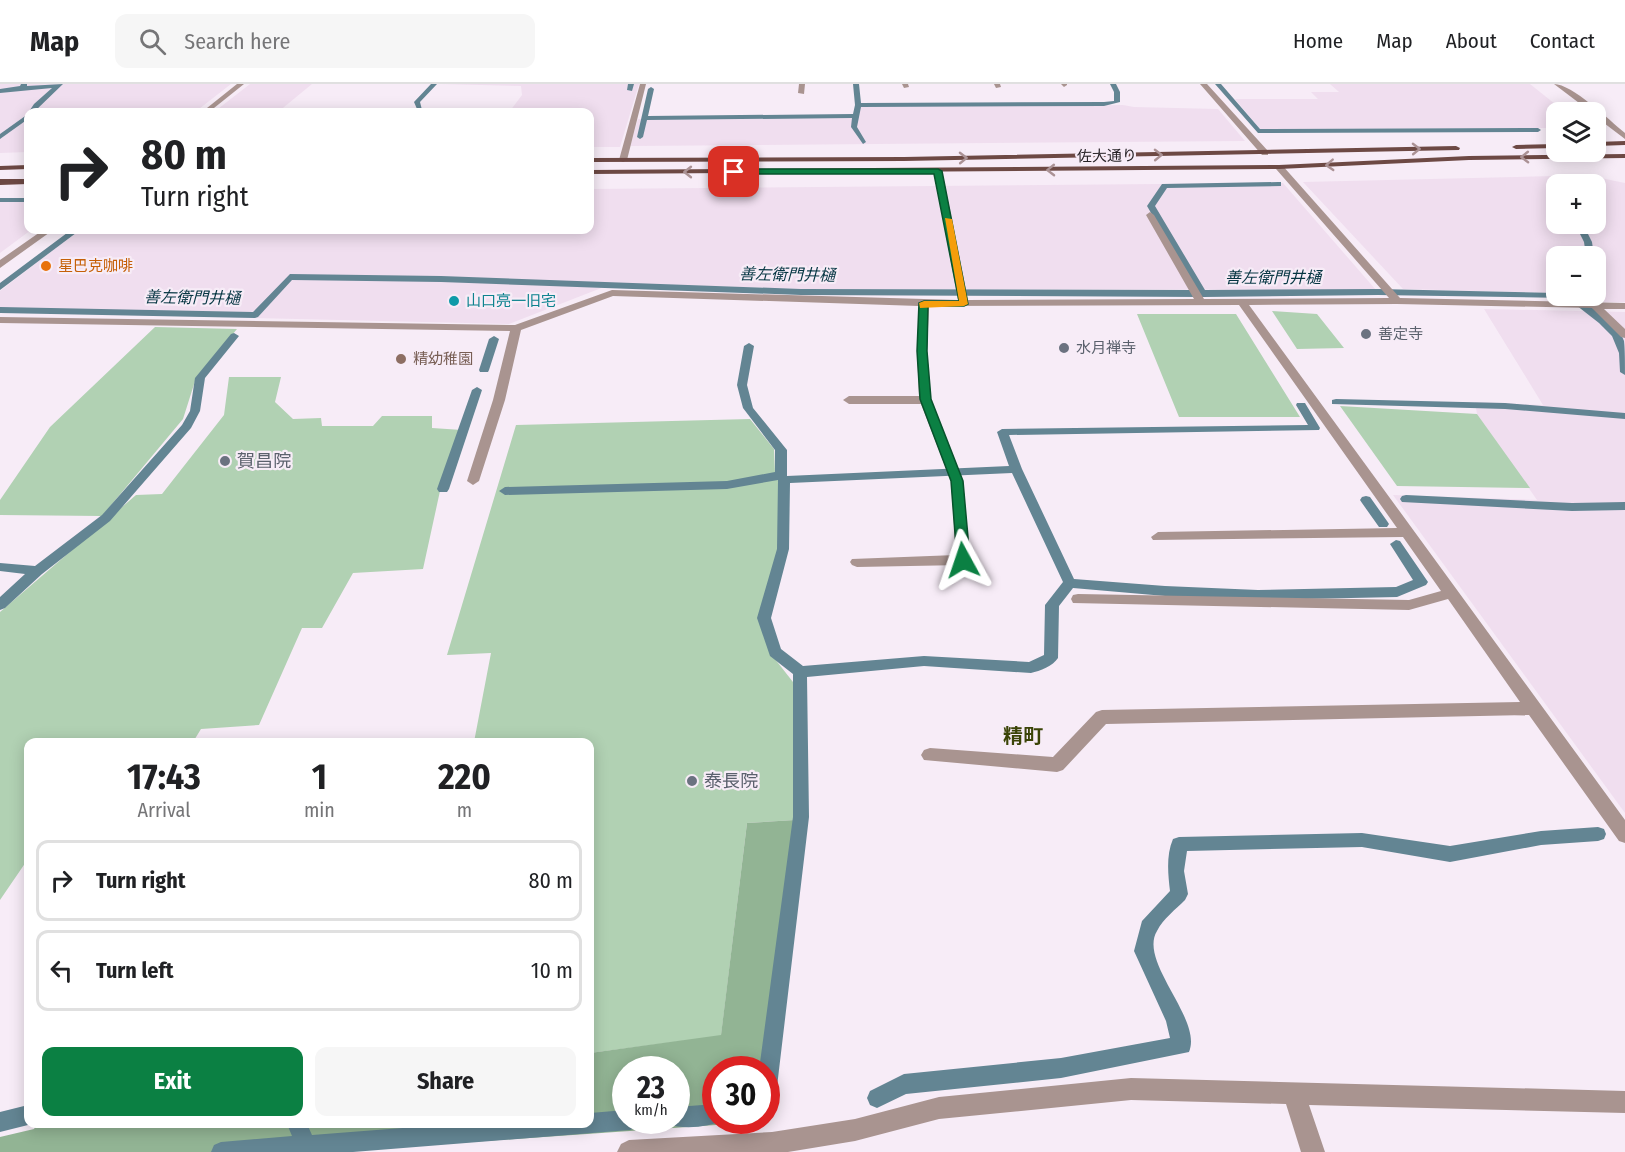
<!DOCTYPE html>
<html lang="en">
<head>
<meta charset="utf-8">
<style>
  body { margin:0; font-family:"Fira Sans Condensed","Noto Sans JP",sans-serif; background:#f6f6f6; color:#202124; height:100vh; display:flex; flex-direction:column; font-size:22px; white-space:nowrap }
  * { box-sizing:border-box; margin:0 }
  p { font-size:20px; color:#757577 }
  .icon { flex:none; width:33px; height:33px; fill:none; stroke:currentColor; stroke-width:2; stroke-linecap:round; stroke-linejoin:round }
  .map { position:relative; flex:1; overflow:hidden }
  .drawer { position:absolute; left:24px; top:654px; width:570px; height:390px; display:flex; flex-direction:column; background:#fff; border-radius:12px; box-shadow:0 3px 15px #0003 }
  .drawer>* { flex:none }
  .banner { position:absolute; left:24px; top:24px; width:570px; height:126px; border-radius:12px; box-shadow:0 3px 15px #0003; background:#fff; color:#202124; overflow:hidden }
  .controls { position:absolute; left:1546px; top:18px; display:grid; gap:12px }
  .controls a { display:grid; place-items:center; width:60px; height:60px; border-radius:12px; background:#fff; box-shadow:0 3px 15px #0003; font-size:30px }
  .speed { position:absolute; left:612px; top:972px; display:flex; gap:12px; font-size:30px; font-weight:700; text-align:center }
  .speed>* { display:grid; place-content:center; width:78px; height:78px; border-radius:50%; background:#fff; box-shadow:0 3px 15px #0003; line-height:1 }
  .speed small { font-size:15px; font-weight:400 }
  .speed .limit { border:9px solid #d22; background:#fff; color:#111 }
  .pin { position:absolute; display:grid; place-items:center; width:51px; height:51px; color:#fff; margin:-26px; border-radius:12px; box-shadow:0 3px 9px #0006 }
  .me { position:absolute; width:66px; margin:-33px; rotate:355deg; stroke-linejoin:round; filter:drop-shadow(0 0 4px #0008) }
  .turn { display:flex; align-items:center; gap:21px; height:126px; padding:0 18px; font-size:27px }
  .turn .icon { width:78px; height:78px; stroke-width:2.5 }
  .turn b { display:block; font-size:42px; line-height:51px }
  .eta { display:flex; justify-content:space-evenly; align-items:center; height:102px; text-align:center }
  .eta b { font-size:36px; font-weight:700; line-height:42px }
  .button { display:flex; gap:12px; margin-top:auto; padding:12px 18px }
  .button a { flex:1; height:69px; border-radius:12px; background:#0b8043; color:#fff; font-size:24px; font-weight:700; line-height:69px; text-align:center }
  .button a+a { background:#f6f6f6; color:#202124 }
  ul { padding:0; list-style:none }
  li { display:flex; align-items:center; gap:18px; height:81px; margin:0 12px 9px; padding:0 6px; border:3px solid #e0e0e0; border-radius:12px }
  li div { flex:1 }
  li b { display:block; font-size:22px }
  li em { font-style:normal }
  header { display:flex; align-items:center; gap:36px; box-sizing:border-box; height:84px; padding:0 30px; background:#fff; border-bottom:2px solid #e0e0e0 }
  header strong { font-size:28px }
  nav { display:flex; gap:33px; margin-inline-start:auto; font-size:21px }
  .search { width:420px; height:54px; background:#f6f6f6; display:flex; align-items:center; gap:15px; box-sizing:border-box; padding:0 21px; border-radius:12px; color:#757577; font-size:22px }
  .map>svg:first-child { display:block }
  .built { fill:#f0deef }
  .green { fill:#b1d1b3 }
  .forest { fill:#92b494; fill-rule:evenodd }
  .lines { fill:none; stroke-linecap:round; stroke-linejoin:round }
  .stream { fill:#638593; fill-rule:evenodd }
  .minor { fill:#a99490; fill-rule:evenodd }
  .major { fill:#6d4944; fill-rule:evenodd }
  .oneway { stroke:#ab9295 }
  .route { fill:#0b8043; stroke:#07532c; stroke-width:1.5 }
  .slow { fill:#f59e0b }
  .food-dot { fill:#e8710a; stroke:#f7ecf7; stroke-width:2 }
  .culture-dot { fill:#0f9aa8; stroke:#f7ecf7; stroke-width:2 }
  .worship-dot { fill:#6b7280; stroke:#f7ecf7; stroke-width:2 }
  .education-dot { fill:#8d6e63; stroke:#f7ecf7; stroke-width:2 }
  .labels { text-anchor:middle; stroke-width:4.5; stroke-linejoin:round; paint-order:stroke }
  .far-street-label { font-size:15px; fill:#272327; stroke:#f7ecf7 }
  .far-food-label { font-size:15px; fill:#c56008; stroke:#f7ecf7; text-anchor:start }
  .far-culture-label { font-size:15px; fill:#0d838f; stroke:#f7ecf7; text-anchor:start }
  .far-worship-label { font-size:15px; fill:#5b616d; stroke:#f7ecf7; text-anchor:start }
  .far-education-label { font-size:15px; fill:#785e54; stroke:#f7ecf7; text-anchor:start }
  .far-water-label { font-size:16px; font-style:italic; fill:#053542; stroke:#f7ecf7 }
  .worship-label { font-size:18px; fill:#5b616d; stroke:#f7ecf7; text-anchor:start }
  .neighbourhood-label { font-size:20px; font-weight:bold; fill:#3b4407; stroke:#f7ecf7 }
</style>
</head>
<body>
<header>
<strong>Map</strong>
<div class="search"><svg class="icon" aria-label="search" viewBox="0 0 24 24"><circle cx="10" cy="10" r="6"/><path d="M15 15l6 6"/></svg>Search here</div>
<nav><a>Home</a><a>Map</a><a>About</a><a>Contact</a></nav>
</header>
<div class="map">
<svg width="1625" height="1068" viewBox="0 0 1625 1068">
  <rect width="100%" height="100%" fill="#f7ecf7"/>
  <path class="built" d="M0,0H231L195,28H28V68L0,69Z
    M250,0H312L278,28H214Z
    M441,0H639L620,63H590V28H494L510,27L522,11L521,2Z
    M1330,0H1530L1565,28H1557V44L1260,45L1235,15H1318L1311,8H1339Z
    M1004,20L1048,22L1123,21L1134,23L1218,25L1245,57L630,62L638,35L859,33L860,22Z
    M1554,92L1557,100V140H1576L1584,157L1587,172H1557V209L1403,205L1303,98Z
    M1558,92H1591L1625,99V218H1595L1601,209L1596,172H1594L1591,158L1582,140H1596V100H1562Z
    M1283,99L1376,206L804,205L442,194L441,196L609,201L509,240L0,228V207L79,146H590V105Z
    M0,115H28V146H31L0,169Z
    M1484,225L1625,228V729L1393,411L1537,416L1477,330L1475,318L1543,321Z"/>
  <path class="green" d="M1272,227L1317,230L1344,264L1297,265Z
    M1137,230H1236L1300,333H1179Z
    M155,243L237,245L196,294L183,335L102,432L0,431V416L50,343Z
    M229,293H281L275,318L293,335L321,334L322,342H373L382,332H432V344L462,346L440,407L423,485L353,489L322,544H302L259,641L201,645L193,658H28V775L0,816V528L136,411L162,410L224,331Z
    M1340,322L1477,330L1530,404L1397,402Z
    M750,335L774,365L775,388L780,398L778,466L760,537L771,570L793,598L795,736L747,739L721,952L590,969V658H474L491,569L447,571L516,341Z"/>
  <path class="forest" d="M795,736L765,985L716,986V1036L759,1038L327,1068H0V1053L34,1045L37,1040H590V969L721,951L747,739ZM626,986H676V1036H626Z"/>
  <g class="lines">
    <path class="stream" d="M21,0H27V2L63,0L34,28L28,29L34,20L52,4L0,9V5L20,2Z
      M431,0H437L420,18L422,26L414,28L417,25L414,18Z
      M628,0H634L632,7L627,6Z
      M853,0H859L861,19L1104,18L1114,17V8L1110,0H1116L1120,8V18L1104,22L861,23L857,43L866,58L863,60L851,43L852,34L647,36L643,53L640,55L637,53L648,5L651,3L654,5L648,32L853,30L855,21Z
      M1215,0H1221L1260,45L1538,44L1541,46L1538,48L1258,49Z
      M28,30V35L0,55V50Z
      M1557,92H1560L1563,100L1557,101L1553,94Z
      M1278,98H1281V102L1167,104L1155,122L1205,206L1378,205L1557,209V212H1595L1591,215L1578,214C1593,225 1618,238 1624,257C1625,266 1625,281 1625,291L1620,288L1619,269L1612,252L1599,239L1567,214L1378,211L1203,213L801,211L441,198L292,196L258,233L255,234L0,229V223L253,228L290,190L441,192L801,205L1196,206L1147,122L1162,100Z
      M0,114H28V118H0Z
      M1575,140H1583L1592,158L1594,172H1586L1584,158Z
      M71,146H80L0,206V199Z
      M234,249L239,252L205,294L200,327L191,344L110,437L42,490L5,524L0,526V513L25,490L0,487V479L35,482L102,431L182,341L190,327L195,294L231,250Z
      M494,252L499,255L489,286L488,288H480L479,286L489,255Z
      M749,259L754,262L747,301L753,324L787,366V392L1009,382L997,348L1002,345L1308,341L1296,321L1297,319H1305L1320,344L1319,346L1009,351L1022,385L1074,495L1165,502L1258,506L1396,503L1413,496L1390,460L1396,456L1400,457L1428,498L1426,501L1397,513L1258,516L1165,512L1073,504L1059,522L1058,574C1053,582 1040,587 1031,589L924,582L807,593L809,733L776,1011L773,1018L766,1021V986H759L793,733V590L770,572L757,534L777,465L778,396L727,405L505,411L499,407L505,403L727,397L775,388V366L743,324L737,301L744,262ZM1012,389L1063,498L1045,521L1044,571L1029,578L924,572L803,582L781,565L771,534L789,465L790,399Z
      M477,303L482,306L449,405L447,408H439L437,405L472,306Z
      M1336,315L1505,319L1625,329V335L1505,325L1332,320V316Z
      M1406,411L1572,419L1625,418V426L1572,427L1402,418L1400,415L1402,412Z
      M1366,412L1370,413L1387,437L1389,440L1387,443H1379L1362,419L1360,416L1362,413Z
      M1598,743L1604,745L1606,750L1604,755L1598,757L1541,761L1450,778L1362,763L1187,767L1184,787L1188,810L1185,816C1176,825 1163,835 1157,847C1138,878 1203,935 1189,968L1061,994L906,1010L877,1024L870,1021L867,1014L870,1007L904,990L1061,974L1170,954L1166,937L1134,867L1142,837L1170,807C1168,790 1166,771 1173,755L1179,753L1362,749L1450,762L1541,747Z
      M716,1020V1036H723C711,1043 682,1046 669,1040L667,1036H676V1023Z
      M28,1021V1040H32L0,1048V1028Z
      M626,1026V1036H640L637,1043L630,1046L353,1068H211L214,1061L221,1058L292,1052L287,1040H307L312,1051L454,1040H590V1029Z"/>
    <path class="minor" d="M237,0H244L209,28H202Z
      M640,0H646L627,76L623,78L619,76Z
      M799,0H805L804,10L798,9Z
      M902,0H908L909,3L904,4Z
      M994,0H1000L1001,3L996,4Z
      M1061,0H1067V1L1064,3Z
      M1200,0H1207L1268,67V71H1262Z
      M1554,0C1572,0 1609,36 1625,49V55L1596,33V28H1591Z
      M1276,81H1282L1400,214L1625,219V225H1604L1625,245V254L1621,253L1592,224L1397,220L1249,221L1625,736V759L1619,757L1529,631L1106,640L1063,686L1057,688L924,676L921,671L924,666L930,664L1053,673L1096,628L1102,626L1520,618L1448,515L1409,526L1073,519L1071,515L1073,511L1078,510L1409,516L1441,507L1403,453L1153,456L1151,453L1158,448L1397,444L1239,221L929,222L927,267L931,316L963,397L970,476L963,481L857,483L852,481L850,478L852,475L956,471L951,397L921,320H849L843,316L849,312H919L917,267L919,222L613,212L521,246L505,316L479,397L473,401L467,397L493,316L510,247L0,239V233L515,241L612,206L958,216L934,87L938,85L942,87L968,216L1194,215L1146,131L1150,128L1154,131L1204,215L1389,214L1276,85Z
      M43,146H53L0,184V176Z
      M1131,994L1625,1007V1029L1309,1021L1325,1068H1301L1286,1020L1131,1016L939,1035L855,1057L788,1068H617L621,1060L629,1056L772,1048L855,1035L939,1013Z"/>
    <path class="major" d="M1625,57V61L1596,62V58Z
      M1557,60V64L1516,65L1512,63L1516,61Z
      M1456,62L1460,64L1459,66L904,77L590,78V74L904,73Z
      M1625,70V74L1469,76L1279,85L590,90V86L1279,81L1469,72Z
      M28,81V85L0,86V82Z
      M0,95H28V100L0,101Z"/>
  </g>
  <defs><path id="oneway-chevron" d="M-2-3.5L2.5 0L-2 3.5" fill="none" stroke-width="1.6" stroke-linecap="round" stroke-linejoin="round" transform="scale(1.5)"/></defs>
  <g class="oneway">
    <use href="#oneway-chevron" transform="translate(1416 65) rotate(-1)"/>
    <use href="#oneway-chevron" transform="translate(1158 71) rotate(-1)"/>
    <use href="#oneway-chevron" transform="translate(1525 73) rotate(179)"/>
    <use href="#oneway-chevron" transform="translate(963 74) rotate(-1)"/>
    <use href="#oneway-chevron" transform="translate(1330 81) rotate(177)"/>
    <use href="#oneway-chevron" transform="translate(1051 86) rotate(179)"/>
    <use href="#oneway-chevron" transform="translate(688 88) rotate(-180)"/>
  </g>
  <path class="route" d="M938,85L942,87L968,220L964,222H928L927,267L931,315L963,397L970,476L963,481L957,476L951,397L920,315L917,267L919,219L924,217H959L934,90H734L731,88L734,85Z"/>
  <path class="slow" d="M945,134L952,135L968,220L964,222L920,224L919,219L924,217H959Z"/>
  <circle class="food-dot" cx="46" cy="182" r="6"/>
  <circle class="culture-dot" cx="454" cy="217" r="6"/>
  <g class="worship-dot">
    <circle cx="1366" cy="250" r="6"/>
    <circle cx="1064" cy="264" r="6"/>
    <circle cx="225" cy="377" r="6"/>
    <circle cx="692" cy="697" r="6"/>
  </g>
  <circle class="education-dot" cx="401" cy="275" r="6"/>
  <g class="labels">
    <g class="far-street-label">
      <text transform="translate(1107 72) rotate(-1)" y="5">佐大通り</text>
    </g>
    <g class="far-food-label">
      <text x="58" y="187">星巴克咖啡</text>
    </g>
    <g class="far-culture-label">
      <text x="466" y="222">山口亮一旧宅</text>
    </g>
    <g class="far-worship-label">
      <text x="1378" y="255">善定寺</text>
      <text x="1076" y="269">水月禅寺</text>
    </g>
    <g class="far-education-label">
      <text x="413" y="280">精幼稚園</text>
    </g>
    <g class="far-water-label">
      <text transform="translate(787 190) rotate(1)" y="6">善左衛門井樋</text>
      <text x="1273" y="199">善左衛門井樋</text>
      <text transform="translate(192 213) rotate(1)" y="6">善左衛門井樋</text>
    </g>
    <g class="worship-label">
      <text x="237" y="383">賀昌院</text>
      <text x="704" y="703">泰長院</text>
    </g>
    <g class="neighbourhood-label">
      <text x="1023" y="659">精町</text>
    </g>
  </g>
</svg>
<div class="controls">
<a><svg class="icon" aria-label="layers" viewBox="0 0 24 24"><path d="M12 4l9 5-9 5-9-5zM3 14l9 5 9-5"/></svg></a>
<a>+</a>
<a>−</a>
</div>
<div class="speed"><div>23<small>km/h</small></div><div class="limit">30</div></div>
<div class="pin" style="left:734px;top:88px;background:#d93025"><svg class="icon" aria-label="arrive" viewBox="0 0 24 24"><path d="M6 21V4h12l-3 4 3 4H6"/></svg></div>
<svg class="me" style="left:963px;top:476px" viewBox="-20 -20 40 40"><path d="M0-17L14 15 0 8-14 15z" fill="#0b8043" stroke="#fff" stroke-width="4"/></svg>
<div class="banner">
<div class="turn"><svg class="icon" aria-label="right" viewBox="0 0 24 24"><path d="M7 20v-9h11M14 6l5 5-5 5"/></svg><div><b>80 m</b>Turn right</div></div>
</div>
<section class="drawer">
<div class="eta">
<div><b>17:43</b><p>Arrival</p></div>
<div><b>1</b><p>min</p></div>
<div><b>220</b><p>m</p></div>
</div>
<ul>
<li><svg class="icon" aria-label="right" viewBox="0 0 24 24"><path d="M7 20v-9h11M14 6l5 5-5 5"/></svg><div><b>Turn right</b></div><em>80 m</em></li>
<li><svg class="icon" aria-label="left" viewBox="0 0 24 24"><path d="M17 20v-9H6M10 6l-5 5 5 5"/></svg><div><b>Turn left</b></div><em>10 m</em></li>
</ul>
<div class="button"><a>Exit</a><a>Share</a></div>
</section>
</div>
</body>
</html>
